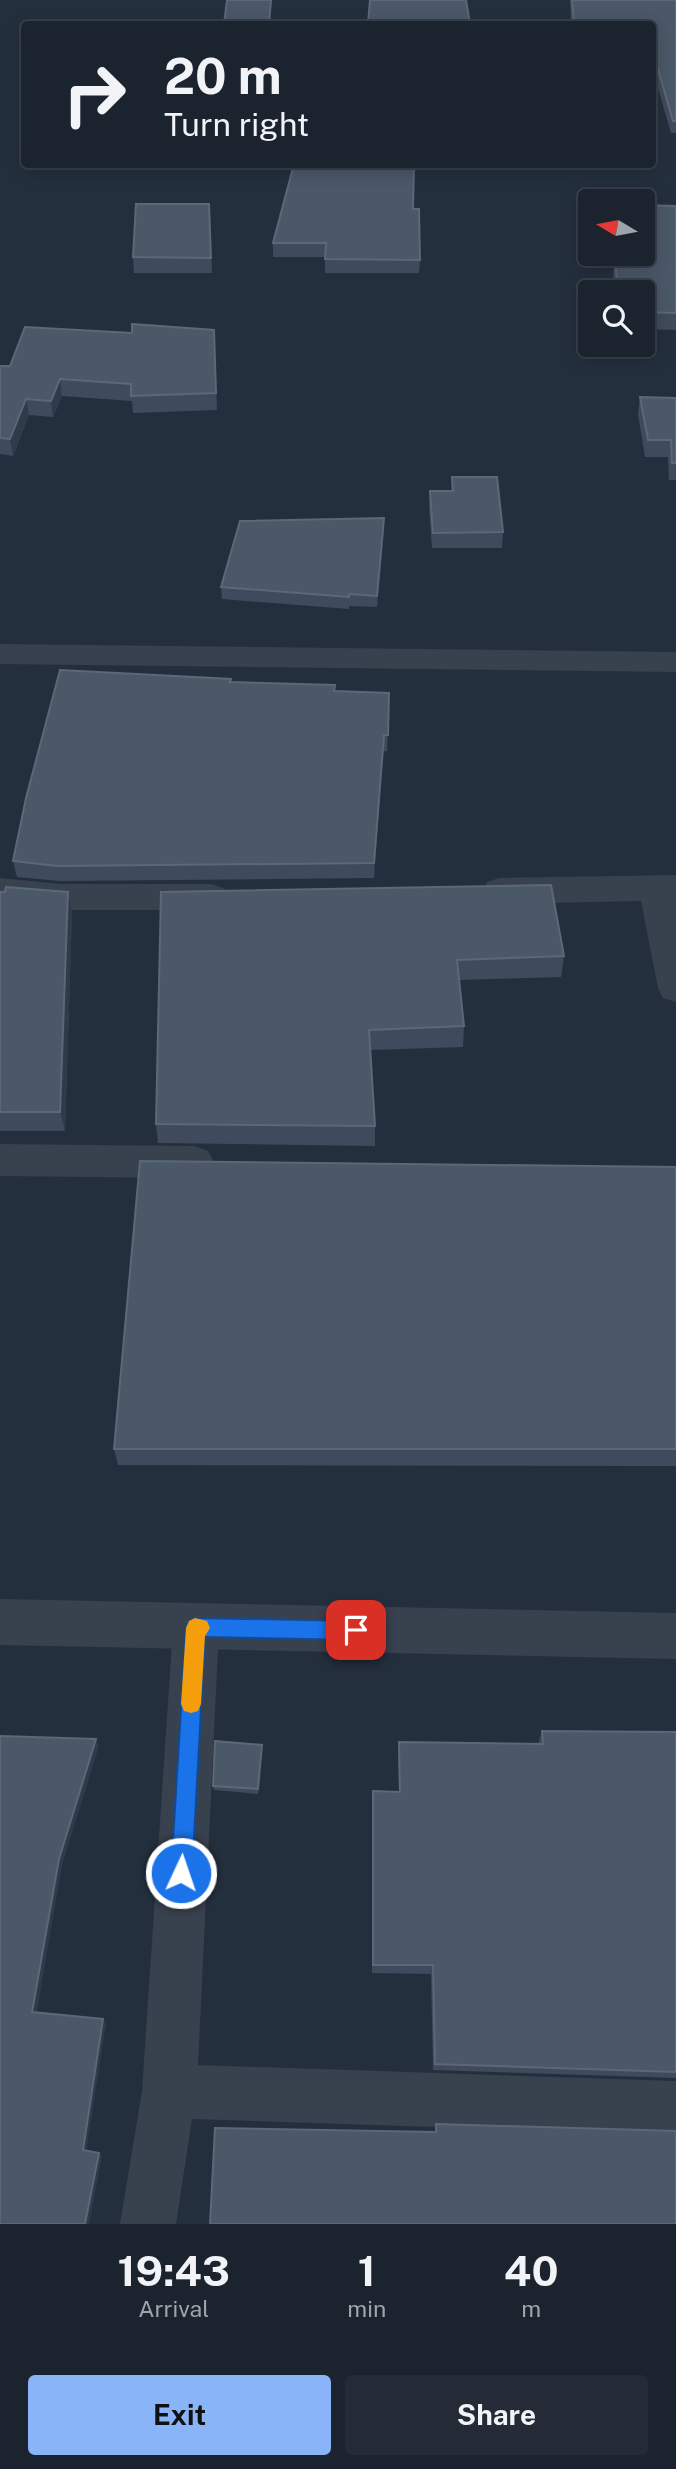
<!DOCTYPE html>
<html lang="en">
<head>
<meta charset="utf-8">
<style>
  body { margin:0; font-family:"Public Sans",sans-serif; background:#242b36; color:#f1f3f6; height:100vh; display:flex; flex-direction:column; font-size:26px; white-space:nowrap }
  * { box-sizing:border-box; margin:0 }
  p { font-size:23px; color:#a0a4aa }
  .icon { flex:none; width:38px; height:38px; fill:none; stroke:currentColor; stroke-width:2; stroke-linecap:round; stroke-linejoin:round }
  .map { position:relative; height:2224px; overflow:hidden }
  .side { display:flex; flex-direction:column; background:#1b232e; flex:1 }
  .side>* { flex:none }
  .top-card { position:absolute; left:21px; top:21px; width:635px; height:147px; border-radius:7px; box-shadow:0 4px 18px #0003,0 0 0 2px #39404a; background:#1b232e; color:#f1f3f6; overflow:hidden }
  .needle { width:46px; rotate:280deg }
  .fabs { position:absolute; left:578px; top:189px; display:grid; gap:14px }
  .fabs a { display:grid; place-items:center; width:77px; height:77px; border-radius:7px; background:#1b232e; box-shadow:0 4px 18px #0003,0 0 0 2px #39404a; font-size:35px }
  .pin { position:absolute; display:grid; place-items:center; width:60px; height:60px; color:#fff; margin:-30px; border-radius:14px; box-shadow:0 4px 10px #0006 }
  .me { position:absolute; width:77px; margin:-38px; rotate:3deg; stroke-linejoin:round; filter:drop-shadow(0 0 5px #0008) }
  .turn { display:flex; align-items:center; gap:24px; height:147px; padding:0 28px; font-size:32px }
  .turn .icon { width:91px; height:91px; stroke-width:2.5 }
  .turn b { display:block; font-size:49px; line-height:60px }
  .eta { display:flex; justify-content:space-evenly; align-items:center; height:119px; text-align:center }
  .eta b { font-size:42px; font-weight:700; line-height:49px }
  .primary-button { display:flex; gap:14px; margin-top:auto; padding:14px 28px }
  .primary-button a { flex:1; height:80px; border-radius:7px; background:#8ab4f8; color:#111; font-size:28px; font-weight:700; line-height:80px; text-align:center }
  .primary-button a+a { background:#242b36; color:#f1f3f6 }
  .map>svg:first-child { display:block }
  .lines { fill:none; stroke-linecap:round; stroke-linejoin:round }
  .minor { fill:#38414e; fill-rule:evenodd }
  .tertiary { fill:#38414e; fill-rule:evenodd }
  .wall { fill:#3f4b5c }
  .shaded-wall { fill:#2f3b4b }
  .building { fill:#4b5868; stroke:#5c6777; stroke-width:2 }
  .route { fill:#1a73e8; stroke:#114b97; stroke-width:2 }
  .slow { fill:#f59e0b }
</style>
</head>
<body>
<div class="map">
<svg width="676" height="2224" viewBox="0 0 676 2224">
  <rect width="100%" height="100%" fill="#242f3e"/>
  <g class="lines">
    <path class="minor" d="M0,644L676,652V672L0,664Z
      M676,875V1002L663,998L658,988L641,901L499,904L487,900L482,891L487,882L499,878Z
      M0,878L60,884H211L223,888L229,897L223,906L211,910H60L0,904Z
      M0,1144L194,1146L208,1151L214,1162L208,1173L194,1178L0,1176Z
      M196,1605L213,1612L219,1628L198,2065L676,2081V2135L192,2119L176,2224H120L142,2091L173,1628L179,1612Z"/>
    <path class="tertiary" d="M0,1599L676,1613V1659L0,1645Z"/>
  </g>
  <path class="wall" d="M570,0H676V133H671L655,78L653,77V24H571Z
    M209,204L212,273H134L133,257Z
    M676,206V330L642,329V292H614L613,275L615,259L635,260V254H642Z
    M413,209L420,260L419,273H325V257H273V243Z
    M214,330L217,410L133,413L132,401L62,396L53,417L29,415L13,456L0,454V366H10L132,333Z
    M640,397L676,398V480H669L668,457H645L638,414Z
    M452,477L503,532L502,548H432L429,506L430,491H451Z
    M384,529L377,607L349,606V609L222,599L221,587Z
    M231,682L335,685V691L389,693L387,751H383L374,878L60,881L17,877L13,861Z
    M0,892L72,913L65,1131H0Z
    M161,892L564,956L561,977L459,980L464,1026L463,1047L370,1050L375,1126V1146L158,1143L156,1124Z
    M676,1167V1466L118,1465L114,1449Z
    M542,1731L676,1732V2078L433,2070L431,1974L372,1973L373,1791L399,1792L398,1754L399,1742L538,1744Z
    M262,1745V1750L258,1794L214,1790L213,1786Z"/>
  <path class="shaded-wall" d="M271,0H272L270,24H269Z
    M60,379L62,396L53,417L51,401Z
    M26,399L29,415L13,456L10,439Z
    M384,518V529L377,607V596Z
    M384,735L383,751L374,878V863Z
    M68,892L72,913L65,1131L60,1112Z
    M96,1739L99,1746L62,1865L36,2017L32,2012L59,1859Z
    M103,2019L106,2024L86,2153L83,2150Z
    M99,2153L102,2156L89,2224H85Z"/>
  <path class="building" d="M227,0H271L269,24H224Z
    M370,0H466L470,24H368Z
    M572,0H676V121H673L657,66H653V24H574Z
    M294,164H414L413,209H419L420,260L325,259L326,243H273Z
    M136,204H209L211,258L133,257Z
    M642,205L676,206V313L642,312V292H618L615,259L637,260V254H642Z
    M132,324L214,330L216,393L131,396V384L60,379L51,401L26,399L10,439L0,438V366H10L25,327L132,333Z
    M640,397L676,398V463H672L671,440H648Z
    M452,477H497L503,532L433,533L430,491H453Z
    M384,518L377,596L349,594V597L221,587L240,521Z
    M60,670L231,679L230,682L335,685L334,691L389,693L388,735H384L374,863L57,866L13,861L26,798Z
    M551,885L564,956L457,960L464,1026L369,1030L375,1126L156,1124L161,892Z
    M6,887L68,892L60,1112H0V892H5Z
    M140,1161L676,1167V1449H114Z
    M542,1731L676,1732V2072L435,2064L433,1965H373V1791L400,1792L399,1742L543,1744Z
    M0,1736L96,1739L59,1859L32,2012L103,2019L83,2150L99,2153L85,2224H0Z
    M215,1741L262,1745L258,1789L213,1786Z
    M436,2124L676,2131V2224H210L215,2128L436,2132Z"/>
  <path class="route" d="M195,1618L356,1621L363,1624L365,1630L363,1637L356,1640L205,1637L192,1873L189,1880L181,1883L174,1880L171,1873L186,1628L189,1621Z"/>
  <path class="slow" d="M195,1618L207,1621L210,1628L205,1636L201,1704L198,1711L191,1713L184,1711L181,1704L186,1628L189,1621Z"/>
</svg>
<div class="fabs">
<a><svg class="needle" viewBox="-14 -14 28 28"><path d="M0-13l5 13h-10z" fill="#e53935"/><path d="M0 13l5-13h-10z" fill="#a0a4aa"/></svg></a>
<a><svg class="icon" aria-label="search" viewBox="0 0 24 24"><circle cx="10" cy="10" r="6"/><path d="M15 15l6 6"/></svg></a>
</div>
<div class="pin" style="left:356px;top:1630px;background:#d93025"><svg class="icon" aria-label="arrive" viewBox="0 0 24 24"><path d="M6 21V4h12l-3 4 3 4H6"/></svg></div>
<svg class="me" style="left:181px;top:1873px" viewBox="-20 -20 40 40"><circle r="17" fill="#1a73e8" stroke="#fff" stroke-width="3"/><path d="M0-11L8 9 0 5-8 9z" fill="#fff"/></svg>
<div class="top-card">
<div class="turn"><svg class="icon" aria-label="right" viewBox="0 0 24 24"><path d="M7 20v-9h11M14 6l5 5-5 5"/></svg><div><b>20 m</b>Turn right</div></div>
</div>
</div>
<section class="side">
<div class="eta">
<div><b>19:43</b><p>Arrival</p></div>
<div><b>1</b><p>min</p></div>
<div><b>40</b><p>m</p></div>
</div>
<div class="primary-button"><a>Exit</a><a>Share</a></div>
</section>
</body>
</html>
